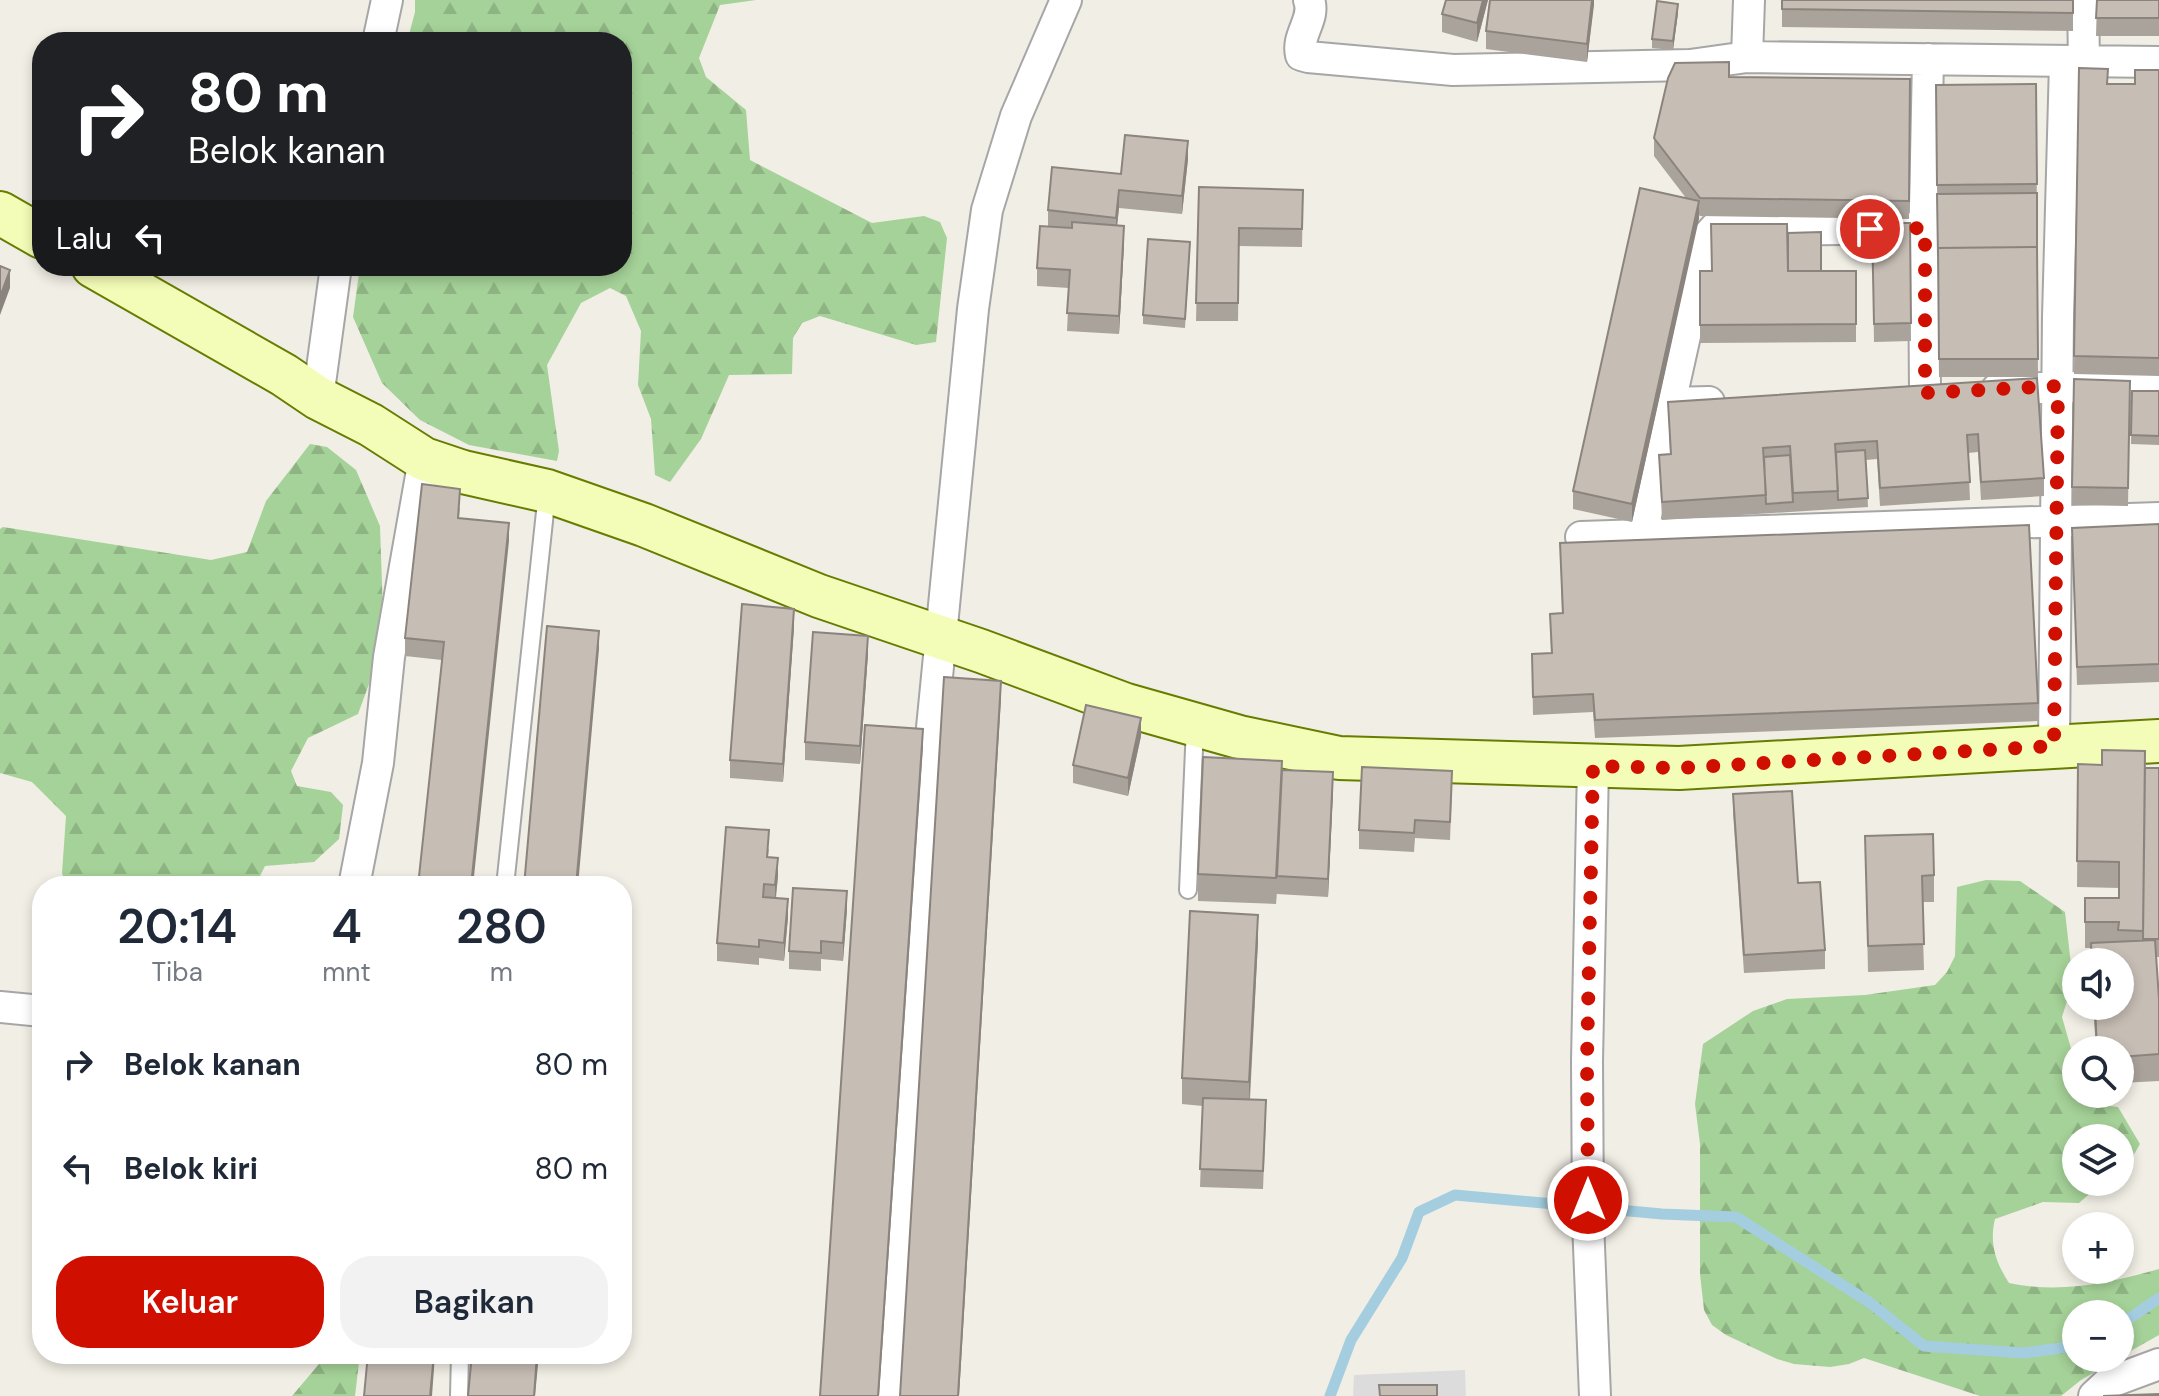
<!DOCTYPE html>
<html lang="id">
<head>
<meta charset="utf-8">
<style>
  body { margin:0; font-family:"DM Sans",sans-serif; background:#f2f2f3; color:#1f2937; height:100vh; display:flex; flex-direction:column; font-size:30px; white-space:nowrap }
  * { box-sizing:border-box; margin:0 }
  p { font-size:26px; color:#747a83 }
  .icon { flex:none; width:44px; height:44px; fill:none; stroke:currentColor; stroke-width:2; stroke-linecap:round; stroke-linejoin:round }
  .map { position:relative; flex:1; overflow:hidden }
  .details { position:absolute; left:32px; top:876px; width:600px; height:488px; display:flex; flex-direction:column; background:#fff; border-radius:32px; box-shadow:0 4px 12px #0003 }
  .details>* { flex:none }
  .banner { position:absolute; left:32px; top:32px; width:600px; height:244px; border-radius:32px; box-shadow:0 4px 12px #0003; background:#202124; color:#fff; overflow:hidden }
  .tools { position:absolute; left:2062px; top:948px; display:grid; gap:16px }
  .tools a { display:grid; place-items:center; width:72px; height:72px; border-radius:50%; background:#fff; box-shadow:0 4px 12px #0003; font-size:40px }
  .pin { position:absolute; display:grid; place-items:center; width:68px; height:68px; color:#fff; margin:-34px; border:4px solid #fff; border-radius:50%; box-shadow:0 2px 8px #0007 }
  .me { position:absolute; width:88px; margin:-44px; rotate:0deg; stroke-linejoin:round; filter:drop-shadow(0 0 6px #0008) }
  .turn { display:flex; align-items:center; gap:28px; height:168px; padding:0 24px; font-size:36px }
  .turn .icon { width:104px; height:104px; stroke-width:2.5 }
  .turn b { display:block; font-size:56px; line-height:68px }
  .then { display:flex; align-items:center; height:76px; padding:0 24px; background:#0003; gap:16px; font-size:30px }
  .eta { display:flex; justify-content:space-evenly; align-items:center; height:136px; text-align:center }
  .eta b { font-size:48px; font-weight:600; line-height:56px }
  .button { display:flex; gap:16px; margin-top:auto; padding:16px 24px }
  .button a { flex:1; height:92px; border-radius:32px; background:#cf1000; color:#fff; font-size:32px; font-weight:600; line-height:92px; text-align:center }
  .button a+a { background:#f2f2f3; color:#1f2937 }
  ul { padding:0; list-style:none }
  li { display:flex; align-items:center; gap:24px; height:104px; padding:0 24px }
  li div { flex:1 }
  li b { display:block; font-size:30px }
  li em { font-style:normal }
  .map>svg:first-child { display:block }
  .residential { fill:#dddcdc }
  .forest { fill:url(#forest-firs) }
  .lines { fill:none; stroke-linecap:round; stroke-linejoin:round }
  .stream { stroke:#a4cee0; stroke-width:11 }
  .lane-casing { stroke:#a6a6a6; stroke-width:20 }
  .street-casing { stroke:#a6a6a6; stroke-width:34 }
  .secondary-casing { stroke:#667d00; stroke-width:46 }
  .lane { stroke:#fff; stroke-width:16 }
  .street { stroke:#fff; stroke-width:30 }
  .secondary { stroke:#f4fdb7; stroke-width:42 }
  .wall { fill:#aaa39b }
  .shaded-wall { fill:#8b847e }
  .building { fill:#c6bdb4; stroke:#8b847e; stroke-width:2 }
  .route { stroke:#cf1000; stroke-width:14; stroke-dasharray:0 25.2 }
</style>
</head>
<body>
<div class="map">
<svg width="2159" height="1396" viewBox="0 0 2159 1396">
  <defs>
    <pattern id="forest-firs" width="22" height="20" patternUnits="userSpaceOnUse" patternTransform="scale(2)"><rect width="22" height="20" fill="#a5d298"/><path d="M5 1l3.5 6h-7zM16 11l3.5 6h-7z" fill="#8eb483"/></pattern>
  </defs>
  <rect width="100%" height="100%" fill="#f1eee5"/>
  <path class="residential" d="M1465,1370L1466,1396H1353L1354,1375Z"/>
  <path class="forest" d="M415,0H756L720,5L699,58L706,77L746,110L750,160L872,223L924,216L940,222L947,238L936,342L916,345L820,316L802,323L793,338L792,374L729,375L701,439L670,482L655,475L651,419L638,385L641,331L626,296L610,288L581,303L547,365L559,451L557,461L469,445L420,420L382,383L353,317L360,266H622V42H407L415,12Z
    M310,444L327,447L356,470L380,526L384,643L358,714L308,738L291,771L297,786L331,792L343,805L339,839L314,862L265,866L255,886H66L62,873L66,816L32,782L0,773V529L3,527L211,560L247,552L266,501Z
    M1986,880L2020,881L2065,912L2073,982L2062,1017L2076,1066V1094H2091L2100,1105L2118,1107L2140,1144L2132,1158L2120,1168V1138H2076V1182H2103L2079,1203L2043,1202L1995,1219C1989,1243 1996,1263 2009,1283C2061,1294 2109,1283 2159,1269V1335L2120,1357V1314H2076V1358H2119L2081,1380L2061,1396H1980L1864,1358L1849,1364L1830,1367L1794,1364L1777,1359L1726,1335L1712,1325L1704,1310L1700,1274V1144L1695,1104L1703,1044L1753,1011L1787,999L1865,995L1935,985L1947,972L1955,956L1957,887Z
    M323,1354H360L355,1396H292L319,1364Z"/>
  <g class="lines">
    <path class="stream" d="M2120,1325L2159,1298
      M1330,1396L1351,1340L1402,1258L1419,1212L1455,1195L1662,1214L1736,1217L1869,1302L1924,1346L2024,1353L2076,1346"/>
    <g class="lane-casing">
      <path id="lane" d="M505,886L547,493
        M1188,890L1195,726
        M459,1396L460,1354"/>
    </g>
    <g class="street-casing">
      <path id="street" d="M1309,0C1316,19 1296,35 1301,55L1308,57L1453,70L1690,65L1747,57
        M1749,0L1747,57L2159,62
        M2083,0L2084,63
        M378,42L387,0
        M1997,389L2159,385
        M1925,393L1924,255L1928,59
        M318,398L336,266
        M1709,402L1670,403L1707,237L1715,228L1761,230L1925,228
        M1642,535L1670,403
        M1581,537L2159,518
        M2054,746L2058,317L2065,63
        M1593,766L1587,1061L1588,1221L1595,1396
        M354,886L378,763L389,657L424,459
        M0,1007L42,1011
        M887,1395L927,875L931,738L973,309L987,210L1016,116L1066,0
        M2094,1396L2108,1383L2159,1364"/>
    </g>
    <g class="secondary-casing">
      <path id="secondary" d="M0,213L42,237
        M93,266L284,375L318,398L371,425L424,459L463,472L547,491L644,525L819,596L981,651L1126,705L1239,737L1339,758L1679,768L2159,741"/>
    </g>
    <use href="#lane" class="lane"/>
    <use href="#street" class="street"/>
    <use href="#secondary" class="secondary"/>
  </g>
  <path class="wall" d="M1446,0H1488L1477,42L1442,32V14Z
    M1594,0L1587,62L1486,49V31Z
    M1782,0H2073V31L1782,27Z
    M2097,0H2159V36H2096Z
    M1678,13L1673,50L1652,48V39Z
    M2079,68L2108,84H2135L2159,70V376L2074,374Z
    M1729,77L1910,79L1909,219L1700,216L1699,215L1632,522L1573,509V491L1686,198L1654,156V138Z
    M2036,84L2038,377H1939L1936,85Z
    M1188,159L1182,214L1119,208L1117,225L1124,244L1119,334L1067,331L1069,288L1037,286V268L1048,226V210L1121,174Z
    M1199,187L1303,190L1302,247L1239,246L1238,321H1196Z
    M1872,223H1910L1911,341L1874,342Z
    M1788,233L1821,271H1856V342L1700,343V271H1711Z
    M1190,251L1185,328L1143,324V315Z
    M2037,378L2044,478V496L1981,500L1978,452L1968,453L1970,500L1880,506L1877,459L1866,460L1868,507L1662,520L1659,455L1670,454L1668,402Z
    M2074,379L2130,381L2128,506L2072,505Z
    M2132,391H2159V445L2131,444Z
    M460,507L459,518L509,541L442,660L405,656V638Z
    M2159,524V682L2077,685L2072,528Z
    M1560,543L2038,703V721L1595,738L1593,712L1533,715L1532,654L1551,653L1550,614L1562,613Z
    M794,627L783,782L730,778V760Z
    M868,654L860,764L805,760V742Z
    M1141,736L1128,796L1073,783V765Z
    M2078,764L2159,768V957H2156L2159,999V1081L2120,1083V1050H2096L2093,1006H2120V962H2091V948H2085V898H2119V888L2077,887Z
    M1282,770L1333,790L1328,897L1277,894V892L1276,904L1198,901V874Z
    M1452,789L1450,840L1415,838L1414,852L1359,849V830Z
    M1733,794L1798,883L1825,950V969L1744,973L1733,812Z
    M1865,836L1934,875V902H1922L1924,970L1868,972Z
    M769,848L768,857L778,876L776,898L788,917L784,961L759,958V965L717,961V943Z
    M847,909L843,961L821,959V971L789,969V951Z
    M1258,941L1250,1100L1266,1118L1263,1189L1200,1187L1203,1106L1182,1104V1078Z"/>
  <path class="shaded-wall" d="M1483,0H1488L1477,42V23Z
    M1592,0H1594V5L1587,62V44Z
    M1678,4V13L1673,50V41Z
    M1188,141V159L1182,214V196Z
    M1119,190V208L1116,236V218Z
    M1699,201V219L1632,522V504Z
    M1124,226V244L1119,334V316Z
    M10,270V288L0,315V297Z
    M509,523V541L473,886H471Z
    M794,609V627L783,782V764Z
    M599,631V649L578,886H576Z
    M868,636V654L860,764V746Z
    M1001,681V699L959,1396H958Z
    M1141,718V736L1128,796V778Z
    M923,729V747L879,1396H878Z
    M1333,772V790L1328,897V879Z
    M778,858V876L775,903V885Z
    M847,891V909L843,961V943Z
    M788,899V917L784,961V943Z
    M1258,915V941L1249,1108V1082Z
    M434,1354H435L432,1396H430Z
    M537,1354H539L535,1396H534Z"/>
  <path class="building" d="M1446,0H1483L1477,23L1442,14Z
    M1490,0H1592L1587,44L1486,31Z
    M1782,0H2073V13L1782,9Z
    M2097,0H2159V18H2096Z
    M1657,1L1678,4L1673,41L1652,39Z
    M1729,62V77L1910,79L1909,201L1700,198L1654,138L1668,78L1675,63Z
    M2079,68L2108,69L2107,84H2135V70H2159V358L2074,356Z
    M2036,84L2037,184L1937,185L1936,85Z
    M1125,135L1188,141L1182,196L1119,190L1116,218L1048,210L1052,167L1121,174Z
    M1199,187L1303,190L1302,229L1239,228L1238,303H1196Z
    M1640,188L1699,201L1632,504L1573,491Z
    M2037,193V247L1938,248V256L1937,194Z
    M1072,222L1124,226L1119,316L1067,313L1070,270L1037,268L1040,226L1072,228Z
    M1872,223H1910L1911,323L1874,324Z
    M1711,224H1787L1788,271H1856V324L1700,325V271H1712Z
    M1821,232V271H1788V233Z
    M1148,239L1190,242L1185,319L1143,315Z
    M2037,247L2038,359H1939L1938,248Z
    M0,266L10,270L0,297Z
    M2037,378L2044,478L1981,482L1978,434L1967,435L1970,482L1880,488L1877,441L1860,442L1835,444L1838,491L1793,493L1790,446L1763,448L1766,495L1662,502L1659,455L1671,454L1668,402Z
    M2074,379L2130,381L2128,488L2072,487Z
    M2132,391H2159V436L2131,435Z
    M1865,450L1868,498L1838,500L1836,452Z
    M1790,455L1793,502L1766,504L1764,457Z
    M422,484L460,489L458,518L509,523L471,886H418L444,642L405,638Z
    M2159,524V664L2077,667L2072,528Z
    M2029,525L2038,703L1595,720L1593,694L1533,697L1532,654L1552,653L1550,614L1563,613L1560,543Z
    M742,604L794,609L783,764L730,760Z
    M547,626L599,631L576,886H524Z
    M813,632L868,636L860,746L805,742Z
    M944,677L1001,681L958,1396H900Z
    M1086,705L1141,718L1128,778L1073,765Z
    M865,725L923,729L878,1396H820Z
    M2102,750L2145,751L2143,931L2118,930L2119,922H2085V898H2119V862L2077,861L2078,764L2102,765Z
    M1203,757L1282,761L1276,878L1198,874Z
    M1362,767L1452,771L1450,822L1415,820L1414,833L1359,830Z
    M2145,768H2159V939H2143Z
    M1282,770L1333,772L1328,879L1277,876Z
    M1792,791L1798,883L1820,882L1825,950L1744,955L1733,794Z
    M726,827L769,830L767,857L778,858L775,885L764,884L763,897L788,899L784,943L759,940V947L717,943Z
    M1933,834L1934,875L1922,876L1924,944L1868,946L1865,836Z
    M793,888L847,891L843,943L821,941V953L789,951Z
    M1190,911L1258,915L1249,1082L1182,1078Z
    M2155,940L2159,999V1054L2120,1057V1050H2097L2095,1006H2120V962H2092L2091,943Z
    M1203,1098L1266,1100L1263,1171L1200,1169Z
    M368,1354H434L430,1396H364Z
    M472,1354H537L534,1396H468Z
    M1379,1385H1437V1396H1380Z
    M2159,1394V1396H2103Z"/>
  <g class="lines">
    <path class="route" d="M1588,1200L1587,1061L1593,766L1679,768L2054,746L2058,386L1925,393V228L1870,229"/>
  </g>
</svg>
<div class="tools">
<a><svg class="icon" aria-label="sound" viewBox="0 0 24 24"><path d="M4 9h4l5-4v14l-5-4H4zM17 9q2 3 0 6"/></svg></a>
<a><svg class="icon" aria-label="search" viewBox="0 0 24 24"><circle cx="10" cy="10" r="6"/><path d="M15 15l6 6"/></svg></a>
<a><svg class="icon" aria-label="layers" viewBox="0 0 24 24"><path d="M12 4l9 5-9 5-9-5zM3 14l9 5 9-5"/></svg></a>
<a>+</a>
<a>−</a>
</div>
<div class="pin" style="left:1870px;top:229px;background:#d93025"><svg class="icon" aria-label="arrive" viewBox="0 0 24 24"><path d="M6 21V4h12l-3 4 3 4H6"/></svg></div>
<svg class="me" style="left:1588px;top:1200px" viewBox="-20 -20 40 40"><circle r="17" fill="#cf1000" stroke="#fff" stroke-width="3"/><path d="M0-11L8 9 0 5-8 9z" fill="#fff"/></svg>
<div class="banner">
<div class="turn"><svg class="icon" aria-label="right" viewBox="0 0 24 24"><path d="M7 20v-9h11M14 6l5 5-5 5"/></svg><div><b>80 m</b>Belok kanan</div></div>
<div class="then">Lalu<svg class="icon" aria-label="left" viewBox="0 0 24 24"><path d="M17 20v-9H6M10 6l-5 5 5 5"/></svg></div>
</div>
<section class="details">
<div class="eta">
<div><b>20:14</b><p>Tiba</p></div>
<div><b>4</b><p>mnt</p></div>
<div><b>280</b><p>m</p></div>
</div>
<ul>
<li><svg class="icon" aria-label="right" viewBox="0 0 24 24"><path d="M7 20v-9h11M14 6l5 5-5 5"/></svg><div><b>Belok kanan</b></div><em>80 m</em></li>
<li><svg class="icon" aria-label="left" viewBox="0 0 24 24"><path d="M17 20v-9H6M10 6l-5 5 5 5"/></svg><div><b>Belok kiri</b></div><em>80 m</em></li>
</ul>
<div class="button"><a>Keluar</a><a>Bagikan</a></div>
</section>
</div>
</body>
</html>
